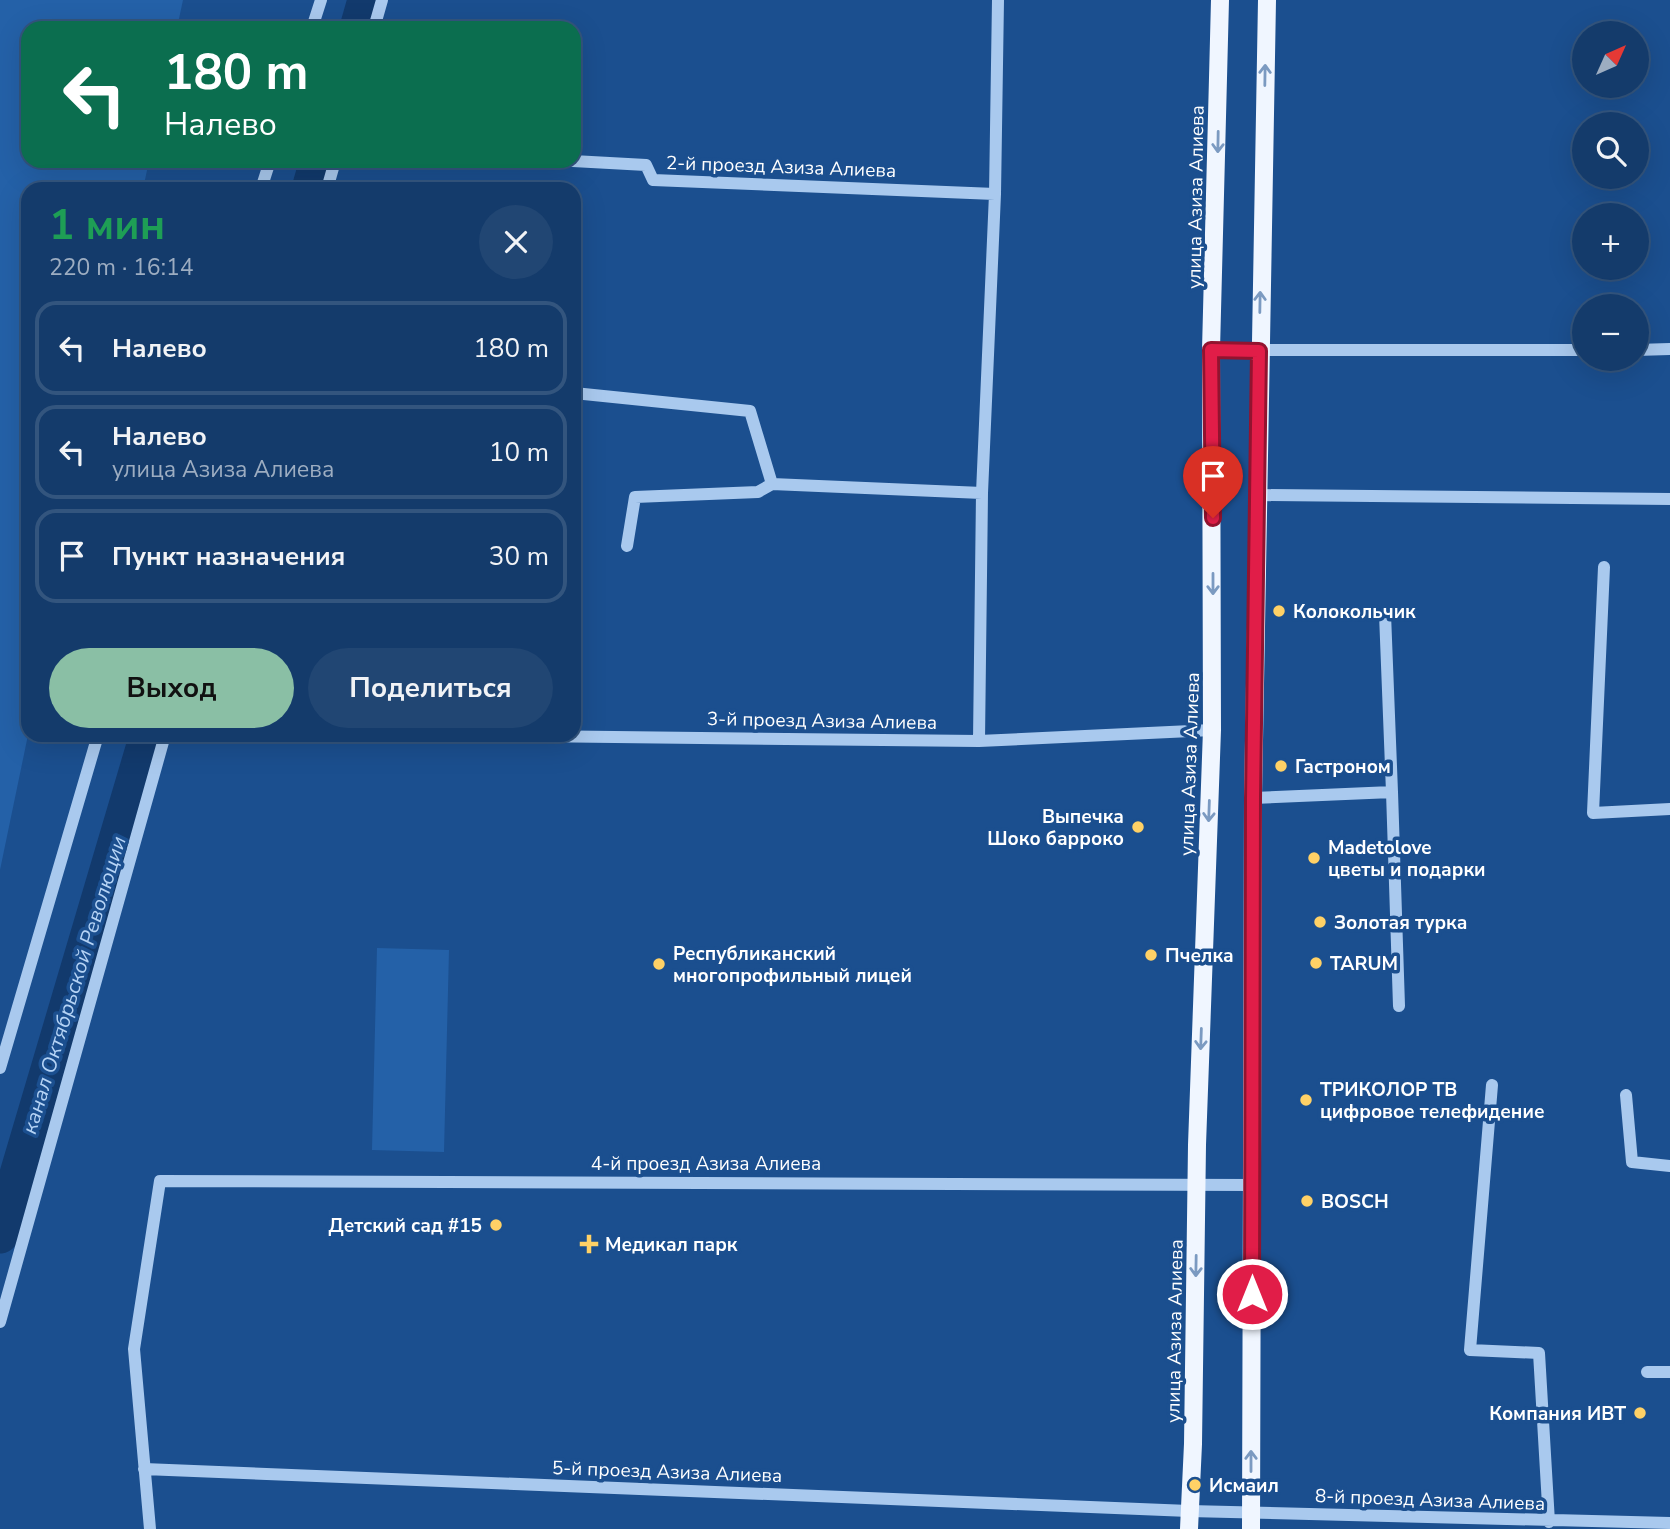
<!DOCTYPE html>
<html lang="ru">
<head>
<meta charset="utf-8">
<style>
  body { margin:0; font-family:"Nunito Sans",sans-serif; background:#214673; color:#f1f3f6; height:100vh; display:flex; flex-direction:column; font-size:26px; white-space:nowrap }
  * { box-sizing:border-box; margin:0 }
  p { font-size:23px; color:#9dadc1 }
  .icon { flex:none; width:38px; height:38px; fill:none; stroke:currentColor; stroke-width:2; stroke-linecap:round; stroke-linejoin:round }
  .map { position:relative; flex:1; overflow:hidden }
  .details { position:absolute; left:21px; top:182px; width:560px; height:560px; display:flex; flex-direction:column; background:#143b6b; border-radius:21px; box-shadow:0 7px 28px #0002,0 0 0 2px #33557e }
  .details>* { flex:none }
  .hud { position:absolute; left:21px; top:21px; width:560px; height:147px; border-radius:21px; box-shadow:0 7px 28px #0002,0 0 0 2px #33557e; background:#0b6e4f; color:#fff; overflow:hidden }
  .needle { width:46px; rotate:45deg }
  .buttons { position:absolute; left:1572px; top:21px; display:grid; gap:14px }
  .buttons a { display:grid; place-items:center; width:77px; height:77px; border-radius:50%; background:#143b6b; box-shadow:0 7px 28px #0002,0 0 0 2px #33557e; font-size:35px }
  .pin { position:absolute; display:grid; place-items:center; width:60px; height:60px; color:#fff; margin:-72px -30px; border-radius:50% 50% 50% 0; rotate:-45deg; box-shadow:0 0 7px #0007 }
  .pin .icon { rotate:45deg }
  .me { position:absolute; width:77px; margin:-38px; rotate:0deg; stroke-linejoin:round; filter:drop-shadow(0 0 5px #0008) }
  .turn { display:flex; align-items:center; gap:24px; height:147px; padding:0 28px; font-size:32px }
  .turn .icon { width:91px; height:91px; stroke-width:2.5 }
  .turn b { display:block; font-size:49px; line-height:60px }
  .round { display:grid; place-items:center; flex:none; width:74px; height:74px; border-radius:37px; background:#214673 }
  .summary { display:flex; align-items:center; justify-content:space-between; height:119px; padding:0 28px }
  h1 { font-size:42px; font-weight:700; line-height:52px; color:#1e9e55 }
  .button { display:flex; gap:14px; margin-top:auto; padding:14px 28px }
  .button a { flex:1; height:80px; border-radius:42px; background:#8abfa5; color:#111; font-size:28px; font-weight:700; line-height:80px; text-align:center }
  .button a+a { background:#214673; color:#f1f3f6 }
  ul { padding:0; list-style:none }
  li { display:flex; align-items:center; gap:21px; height:94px; margin:0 14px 10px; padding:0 14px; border:4px solid #33557e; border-radius:21px }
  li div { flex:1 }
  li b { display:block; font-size:26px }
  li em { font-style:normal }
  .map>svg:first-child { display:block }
  .green { fill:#2461a8 }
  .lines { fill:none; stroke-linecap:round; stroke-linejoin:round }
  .canal { stroke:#123a6d; stroke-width:37 }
  .minor { stroke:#a9c9ee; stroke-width:12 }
  .major { stroke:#f0f6ff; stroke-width:18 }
  .oneway { stroke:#7b9ac1 }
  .route-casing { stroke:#92132f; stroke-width:18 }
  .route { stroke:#e11d48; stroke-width:12 }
  .poi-dot { fill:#ffd166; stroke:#1b4f8f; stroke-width:2.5 }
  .labels { text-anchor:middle; stroke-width:7; stroke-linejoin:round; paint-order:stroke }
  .street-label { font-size:19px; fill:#fff; stroke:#1b4f8f }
  .poi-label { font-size:19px; font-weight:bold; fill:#fff; stroke:#1b4f8f; text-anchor:start }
  .water-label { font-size:21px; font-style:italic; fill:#b5d3f5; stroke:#1b4f8f }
</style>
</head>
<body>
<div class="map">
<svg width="1670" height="1529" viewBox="0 0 1670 1529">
  <rect width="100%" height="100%" fill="#1b4f8f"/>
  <path class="green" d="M0,0H183L177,28H28V161H149L143,189H28V735L0,870Z
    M377,948L449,950L444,1152L372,1150Z"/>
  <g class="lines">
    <path class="canal" d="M358,28L366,0
      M310,189L318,161
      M0,1235L148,735"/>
    <path class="minor" d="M312,28L321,0
      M374,28L382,0
      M573,161L646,165L653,180L995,194
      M261,189L270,161
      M327,189L335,161
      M1211,350H1584
      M1636,350L1670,349
      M574,393L750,411L772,484
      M1258,495L1670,499
      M627,546L635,497L758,492L772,484L982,493
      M1604,567L1593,813L1670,809
      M430,735L979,741L1212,730
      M979,741L982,493L995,194L998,0
      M1392,792L1399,1006
      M1253,798L1392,792L1385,614
      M0,1068L98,735
      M1492,1085L1470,1350L1539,1353L1549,1522
      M1626,1095L1632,1162L1670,1166
      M0,1322L165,735
      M1647,1372H1670
      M144,1469L1189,1511L1670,1523
      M150,1529L134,1349L160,1181L1252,1185"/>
    <path class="major" d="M1189,1529L1193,1444L1197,1145L1212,730L1211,350L1220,0
      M1251,1529L1253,798L1267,0"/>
  </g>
  <defs><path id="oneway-shaft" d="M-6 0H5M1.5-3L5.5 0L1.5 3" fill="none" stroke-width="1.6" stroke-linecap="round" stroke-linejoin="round" transform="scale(1.75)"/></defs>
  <g class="oneway">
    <use href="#oneway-shaft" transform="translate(1265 75) rotate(-89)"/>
    <use href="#oneway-shaft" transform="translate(1218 142) rotate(91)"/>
    <use href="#oneway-shaft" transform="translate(1260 302) rotate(-89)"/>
    <use href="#oneway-shaft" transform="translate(1213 584) rotate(90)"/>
    <use href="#oneway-shaft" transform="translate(1209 811) rotate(92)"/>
    <use href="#oneway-shaft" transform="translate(1201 1039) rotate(92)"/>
    <use href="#oneway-shaft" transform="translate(1196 1266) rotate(91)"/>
    <use href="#oneway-shaft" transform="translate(1251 1461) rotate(-90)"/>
  </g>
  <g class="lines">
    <g class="route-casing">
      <path id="route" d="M1213,518L1211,350L1259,351L1253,798L1252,1294"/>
    </g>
    <use href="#route" class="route"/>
  </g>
  <g class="poi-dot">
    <circle cx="1279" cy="611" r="7"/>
    <circle cx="1281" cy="766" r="7"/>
    <circle cx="1138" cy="827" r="7"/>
    <circle cx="1314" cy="858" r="7"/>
    <circle cx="1320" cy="922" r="7"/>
    <circle cx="1151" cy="955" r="7"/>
    <circle cx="1316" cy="963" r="7"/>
    <circle cx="659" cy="964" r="7"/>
    <circle cx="1306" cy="1100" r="7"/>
    <circle cx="1307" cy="1201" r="7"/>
    <circle cx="496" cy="1225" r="7"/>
    <path d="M585.5 1233.5h7v7h7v7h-7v7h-7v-7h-7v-7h7z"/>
    <circle cx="1640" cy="1413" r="7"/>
    <circle cx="1195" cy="1485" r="7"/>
  </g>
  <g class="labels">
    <g class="street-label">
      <text transform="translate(781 166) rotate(2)" y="7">2-й проезд Азиза Алиева</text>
      <text transform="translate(1195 197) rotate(-89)" y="7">улица Азиза Алиева</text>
      <text transform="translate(822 720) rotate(1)" y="7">3-й проезд Азиза Алиева</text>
      <text transform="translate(1189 764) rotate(-88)" y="7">улица Азиза Алиева</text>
      <text x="706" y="1170">4-й проезд Азиза Алиева</text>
      <text transform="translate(1174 1331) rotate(-89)" y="7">улица Азиза Алиева</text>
      <text transform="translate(667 1471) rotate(2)" y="7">5-й проезд Азиза Алиева</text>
      <text transform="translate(1430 1499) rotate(2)" y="7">8-й проезд Азиза Алиева</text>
    </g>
    <g class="poi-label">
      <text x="1293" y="618">Колокольчик</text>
      <text x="1295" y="773">Гастроном</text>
      <text x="1124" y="823" text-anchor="end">Выпечка<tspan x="1124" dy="22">Шоко барроко</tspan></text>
      <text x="1328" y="854">Madetolove<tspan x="1328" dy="22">цветы и подарки</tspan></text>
      <text x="1334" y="929">Золотая турка</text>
      <text x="673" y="960">Республиканский<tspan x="673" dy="22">многопрофильный лицей</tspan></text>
      <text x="1165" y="962">Пчелка</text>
      <text x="1330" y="970">TARUM</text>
      <text x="1320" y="1096">ТРИКОЛОР ТВ<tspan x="1320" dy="22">цифровое телефидение</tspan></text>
      <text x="1321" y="1208">BOSCH</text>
      <text x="482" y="1232" text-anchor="end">Детский сад #15</text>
      <text x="605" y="1251">Медикал парк</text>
      <text x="1626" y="1420" text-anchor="end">Компания ИВТ</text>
      <text x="1209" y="1492">Исмаил</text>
    </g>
    <g class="water-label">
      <text transform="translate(74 985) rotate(-73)" y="7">канал Октябрьской Революции</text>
    </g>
  </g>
</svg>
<div class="buttons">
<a><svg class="needle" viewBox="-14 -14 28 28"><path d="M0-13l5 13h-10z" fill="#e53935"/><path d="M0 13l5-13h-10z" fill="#9dadc1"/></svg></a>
<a><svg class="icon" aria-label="search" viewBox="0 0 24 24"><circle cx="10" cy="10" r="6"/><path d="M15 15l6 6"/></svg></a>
<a>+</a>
<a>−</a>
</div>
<div class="pin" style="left:1213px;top:518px;background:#d93025"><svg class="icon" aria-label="arrive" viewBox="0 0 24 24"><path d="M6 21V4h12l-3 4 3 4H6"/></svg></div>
<svg class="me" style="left:1252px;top:1294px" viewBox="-20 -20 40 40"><circle r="17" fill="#e11d48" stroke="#fff" stroke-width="3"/><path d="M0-11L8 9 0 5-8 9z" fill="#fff"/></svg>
<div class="hud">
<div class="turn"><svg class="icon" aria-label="left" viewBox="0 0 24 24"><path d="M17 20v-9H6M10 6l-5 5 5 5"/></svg><div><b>180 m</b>Налево</div></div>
</div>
<section class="details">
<div class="summary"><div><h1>1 мин</h1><p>220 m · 16:14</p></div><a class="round"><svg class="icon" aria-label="close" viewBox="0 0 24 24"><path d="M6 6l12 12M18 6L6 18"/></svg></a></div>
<ul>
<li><svg class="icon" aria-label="left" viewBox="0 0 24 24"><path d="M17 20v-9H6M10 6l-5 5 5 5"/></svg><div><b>Налево</b></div><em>180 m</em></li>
<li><svg class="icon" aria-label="left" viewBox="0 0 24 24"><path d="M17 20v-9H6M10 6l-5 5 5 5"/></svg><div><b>Налево</b><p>улица Азиза Алиева</p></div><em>10 m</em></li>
<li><svg class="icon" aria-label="arrive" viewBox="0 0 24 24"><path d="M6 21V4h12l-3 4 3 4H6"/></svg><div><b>Пункт назначения</b></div><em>30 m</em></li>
</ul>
<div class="button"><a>Выход</a><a>Поделиться</a></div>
</section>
</div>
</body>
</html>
